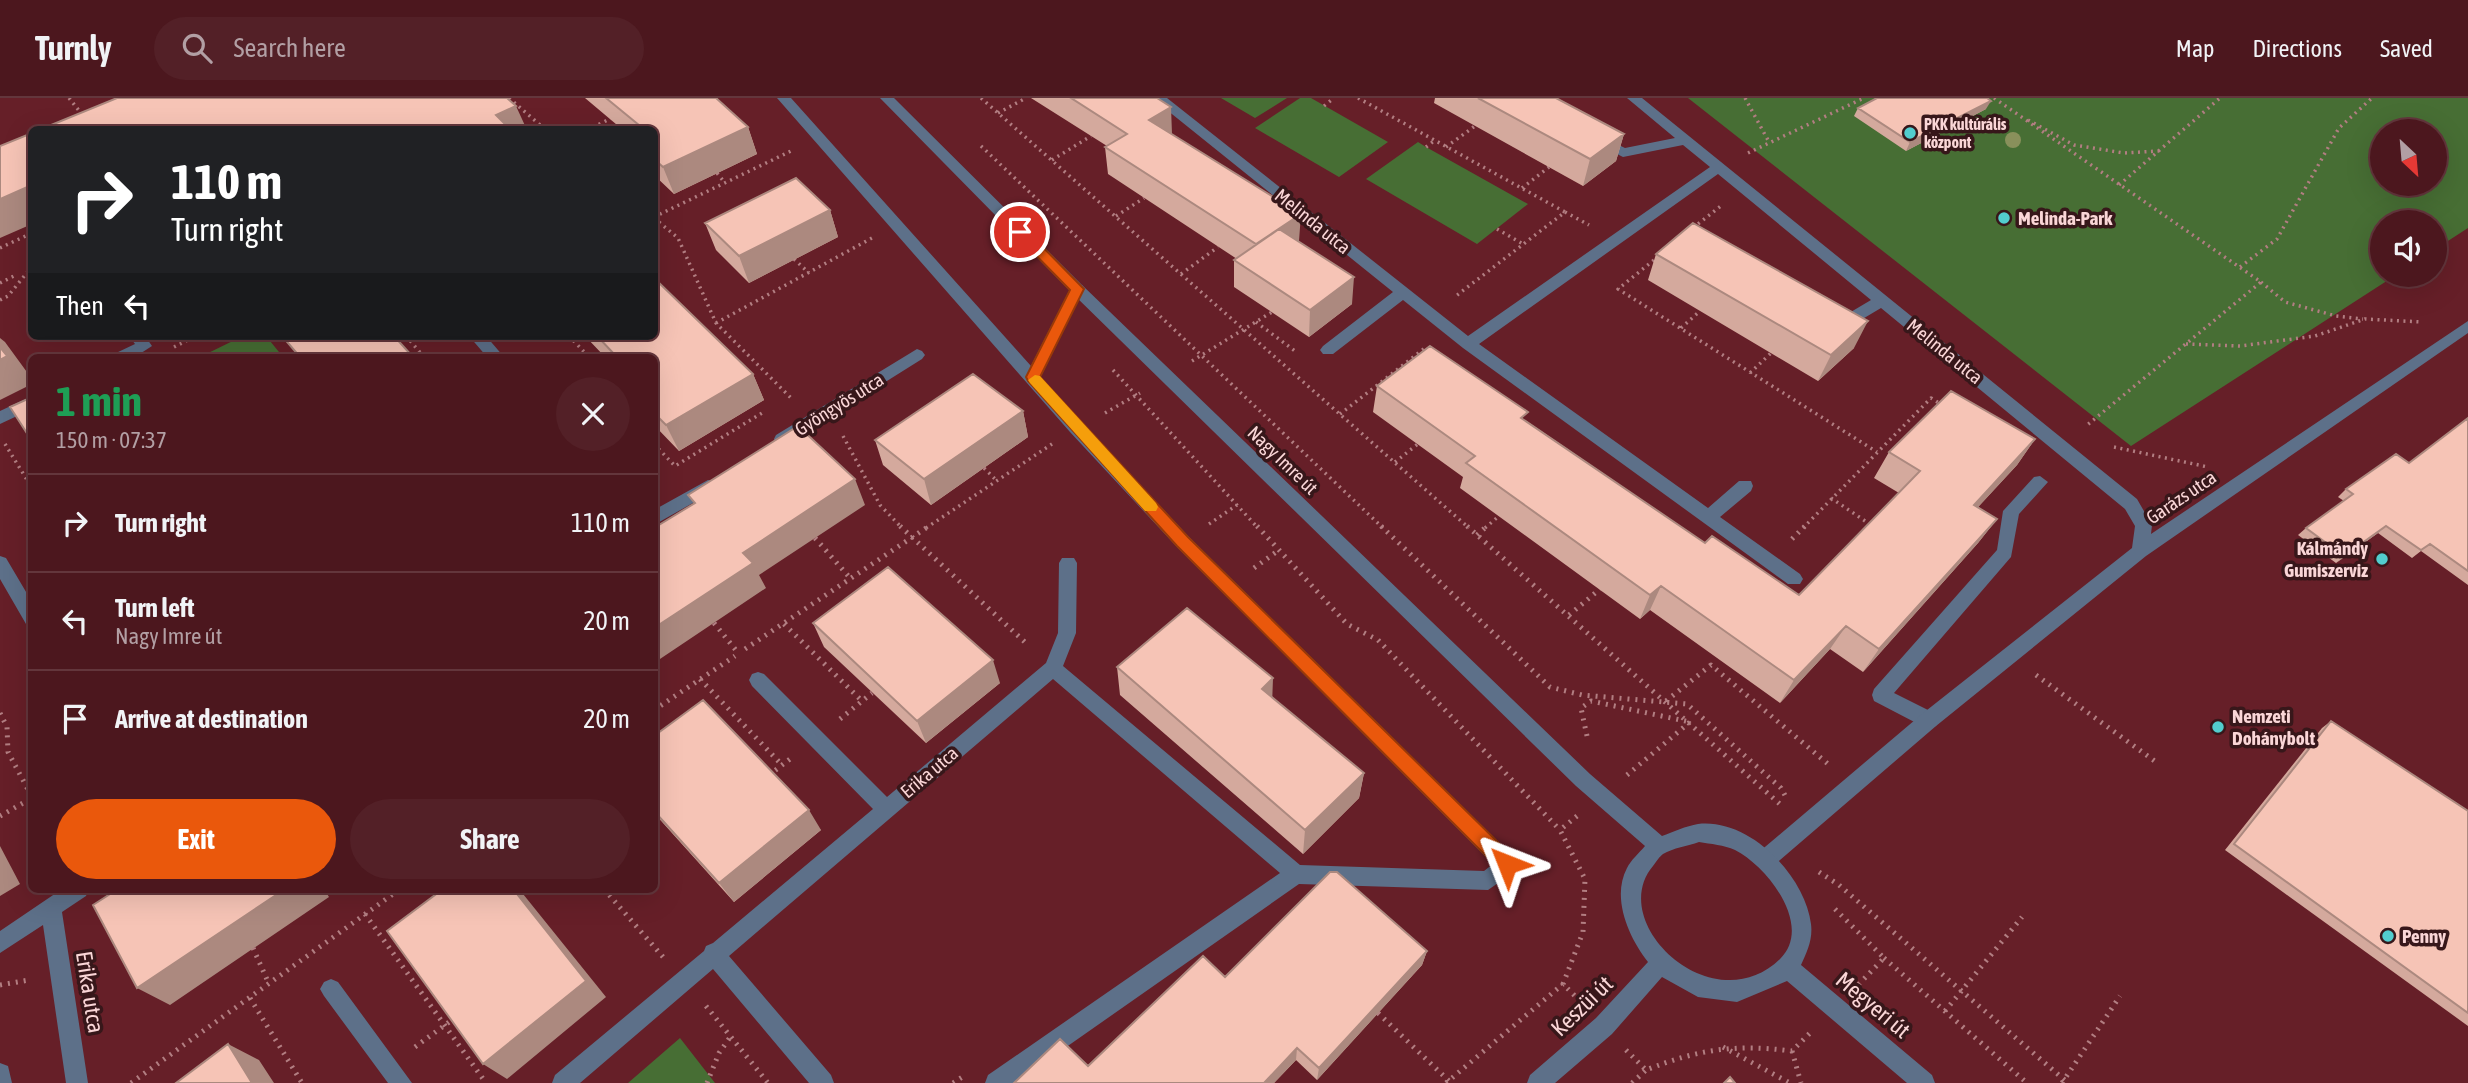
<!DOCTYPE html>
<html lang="en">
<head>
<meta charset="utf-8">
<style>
  body { margin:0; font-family:"Asap Condensed",sans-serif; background:#532027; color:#f1f3f6; height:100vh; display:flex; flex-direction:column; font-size:26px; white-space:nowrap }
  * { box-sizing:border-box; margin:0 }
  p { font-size:23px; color:#b29fa4 }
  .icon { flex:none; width:38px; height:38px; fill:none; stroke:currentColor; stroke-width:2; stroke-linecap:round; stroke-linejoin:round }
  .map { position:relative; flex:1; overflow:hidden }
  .details { position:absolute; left:28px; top:256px; width:630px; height:539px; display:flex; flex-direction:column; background:#4c171e; border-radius:10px; box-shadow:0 7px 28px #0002,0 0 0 2px #63363c }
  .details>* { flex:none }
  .hud { position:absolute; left:28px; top:28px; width:630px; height:214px; border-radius:10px; box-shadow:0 7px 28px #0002,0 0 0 2px #63363c; background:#202124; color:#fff; overflow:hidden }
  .needle { width:46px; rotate:154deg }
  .controls { position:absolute; left:2370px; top:21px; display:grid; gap:14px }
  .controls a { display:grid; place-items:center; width:77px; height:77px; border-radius:50%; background:#4c171e; box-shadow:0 7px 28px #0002,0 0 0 2px #63363c; font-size:35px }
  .pin { position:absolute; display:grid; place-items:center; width:60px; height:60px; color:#fff; margin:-30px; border:4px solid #fff; border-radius:50%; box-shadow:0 2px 7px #0007 }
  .me { position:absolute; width:77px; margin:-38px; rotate:315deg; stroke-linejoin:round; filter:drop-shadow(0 0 5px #0008) }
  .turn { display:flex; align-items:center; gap:24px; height:147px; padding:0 28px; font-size:32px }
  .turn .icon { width:91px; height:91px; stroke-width:2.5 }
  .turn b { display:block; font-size:49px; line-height:60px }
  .then { display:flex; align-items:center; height:66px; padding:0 28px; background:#0003; gap:14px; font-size:26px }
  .round { display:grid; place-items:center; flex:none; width:74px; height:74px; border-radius:37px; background:#532027 }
  .head { display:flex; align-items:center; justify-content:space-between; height:119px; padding:0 28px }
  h1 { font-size:42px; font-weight:700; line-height:52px; color:#1e9e55 }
  .primary-button { display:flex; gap:14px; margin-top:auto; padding:14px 28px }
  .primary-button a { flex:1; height:80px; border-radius:42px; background:#ea580c; color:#fff; font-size:28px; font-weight:700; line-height:80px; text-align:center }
  .primary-button a+a { background:#532027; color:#f1f3f6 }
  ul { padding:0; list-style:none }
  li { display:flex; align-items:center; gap:21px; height:98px; padding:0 28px; border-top:2px solid #63363c }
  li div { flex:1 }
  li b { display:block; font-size:26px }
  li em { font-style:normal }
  header { display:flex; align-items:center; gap:42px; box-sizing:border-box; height:98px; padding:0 35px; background:#4c171e; border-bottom:2px solid #63363c }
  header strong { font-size:33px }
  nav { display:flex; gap:38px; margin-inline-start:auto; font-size:24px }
  .search { width:490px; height:63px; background:#532027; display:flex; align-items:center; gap:18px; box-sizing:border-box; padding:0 24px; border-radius:38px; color:#b29fa4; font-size:26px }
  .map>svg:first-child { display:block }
  .green { fill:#476e34; fill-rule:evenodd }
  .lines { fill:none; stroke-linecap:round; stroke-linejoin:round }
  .path-far1 { stroke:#b27e82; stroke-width:3.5; stroke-dasharray:2 4.5; stroke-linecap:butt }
  .path { stroke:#b27e82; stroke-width:5; stroke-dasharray:2 6; stroke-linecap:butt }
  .service { fill:#5d7089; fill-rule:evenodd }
  .minor { fill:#5d7089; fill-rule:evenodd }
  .tertiary { fill:#5d7089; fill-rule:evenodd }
  .tree { fill:#89905b }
  .wall { fill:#d4a99d }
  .shaded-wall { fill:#ac897f }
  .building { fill:#f6c4b6; stroke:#ac897f; stroke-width:2 }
  .route { fill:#ea580c; stroke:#983908; stroke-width:2 }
  .slow { fill:#f59e0b }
  .poi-dot { fill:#52cdce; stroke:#37171a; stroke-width:2.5 }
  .labels { text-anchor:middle; stroke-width:7; stroke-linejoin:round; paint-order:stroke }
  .far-poi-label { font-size:16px; font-weight:bold; fill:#fad6d7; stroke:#37171a; text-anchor:start }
  .poi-label { font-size:19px; font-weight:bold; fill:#fad6d7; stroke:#37171a; text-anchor:start }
  .street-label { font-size:19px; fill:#fad6d7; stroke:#37171a }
  .near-street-label { font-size:23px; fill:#fad6d7; stroke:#37171a }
</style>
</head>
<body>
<header>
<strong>Turnly</strong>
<div class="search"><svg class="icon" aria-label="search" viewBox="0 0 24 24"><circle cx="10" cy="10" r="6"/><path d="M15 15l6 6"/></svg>Search here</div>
<nav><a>Map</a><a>Directions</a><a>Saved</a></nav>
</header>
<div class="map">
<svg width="2468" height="985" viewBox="0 0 2468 985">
  <rect width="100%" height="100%" fill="#661f28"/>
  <path class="green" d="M1221,0H1287L1255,20Z
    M1300,0H1311L1388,44L1339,79L1255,30Z
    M1688,0H2468V130L2434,152V124H2382V177H2396L2131,348ZM2382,33H2434V86H2382Z
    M1418,44L1426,49L1528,106L1477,146L1366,81Z
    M243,238H266L283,259H200Z
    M680,940L715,985H628Z"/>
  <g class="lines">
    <path class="path-far1" d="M69,0L84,19
      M509,0L546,32
      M981,0L1469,430
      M1358,0L1565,114L1456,198
      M1745,0L1769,44
      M1994,0L2261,184L2086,328
      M1324,8L1334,0
      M998,15L1026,0
      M2028,22L2074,47L2124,55L2159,53
      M587,32L614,19
      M981,48L1383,430
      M1426,49L1435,42
      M1446,49L1475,28
      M1748,55L1864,0
      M1052,62L1091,38
      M717,75L725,85
      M2119,87L2220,0
      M1522,90L1549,69
      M1565,114L1589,127
      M1116,118L1144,100
      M654,119L791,53
      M654,120L678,140L716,225L791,300
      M1693,130L1722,107
      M1497,131L1523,146
      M0,150L32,135
      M1659,158L1618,191L1877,354
      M794,161L809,175
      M2240,169L2277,141L2339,30L2372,0
      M1181,176L1218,149
      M2261,184L2285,204L2336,218L2363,221
      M0,185L16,177
      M0,202L8,198L30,171
      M1256,224L1295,253
      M716,225L872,140
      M1681,230L1700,213
      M406,238L424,259
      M569,238L589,259
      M2186,246L2240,248L2315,238L2365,221L2422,224
      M174,249L196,238
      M1192,263L1272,214
      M1113,272L1258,430
      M1750,275L1771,255
      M1105,315L1140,295
      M1340,316L1425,250
      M843,338L880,407L902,430
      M5,346L32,390
      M654,346L675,368L762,315
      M2114,349L2208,369
      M1395,364L1418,346
      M984,370L997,383
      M1831,400L1874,429
      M1209,426L1237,407
      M926,430L1052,346
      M1485,430L1499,418
      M1803,430L1931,300L1942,307"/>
    <path class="path" d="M900,428L1028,547
      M1257,428L1347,526L1378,542L1560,732
      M1381,428L1550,589L1582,597L1687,606L1781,690L1787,701
      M1467,428L1781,707
      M1477,437L1487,428
      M815,440L851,481
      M1792,441L1805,428
      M1254,470L1279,452
      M1569,517L1600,491
      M714,525L739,556
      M784,526L862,603
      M745,551L929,428
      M2036,577L2156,664
      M700,581L782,667
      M1666,603L1711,567L1828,666
      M654,612L735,558
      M0,615L7,629L8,654L32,699
      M840,621L872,595
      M1587,638L1581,610L1591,603L1690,624
      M769,677L790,661
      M1627,677L1690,624
      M0,718L32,700
      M1577,718L1560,732L1585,781L1583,834L1563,886L1579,902
      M1819,774L1839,787L2068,985
      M604,791L663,859
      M1835,811L1884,860L1858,887
      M365,816L486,985
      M253,850L269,886
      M1884,860L2027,985
      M0,887L29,882
      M250,900L302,985
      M706,908L768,985
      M1945,913L2022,819
      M1378,915L1449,983
      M415,949L456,919
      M1723,949L1790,985
      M1626,952L1646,972C1699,951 1735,946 1792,953L1810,935
      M1792,953L1801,985
      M131,985L400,791
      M707,985L719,955L731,938
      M953,985L964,978
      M1446,985L1563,886
      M1632,985L1646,972
      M2062,985L2120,898"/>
    <path class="service" d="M2040,378L2048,384L2019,416L2011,459L1894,595L1936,616L1938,622L1936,628L1929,630L1922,628L1874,603L1872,597L1874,591L1997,452L2003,413L2034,379Z"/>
    <path class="minor" d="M777,0H791L1031,268L1072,187H1082L1084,191L1040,280L1189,439L1514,760L1517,767L1514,774L1488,792L1299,786L1015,985H985L988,977L1280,775L1053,581L729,858L831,977L834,985H809L713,871L580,985H552L555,977L704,853L706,848L713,845L873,711L752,588L749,582L752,576L758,574L764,576L887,699L1046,565L1058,535L1059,465L1062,460H1074L1077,465L1076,535L1063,568L1300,767L1484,773L1493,766L1177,449L1070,334Z
      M1152,0H1167L1468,238L1710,69L1683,47L1623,59L1595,45L1593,42L1600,38L1625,50L1675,40L1627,0H1642L2137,401L2152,427L2151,436L2468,223V235L2146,458L1936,628L1773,768L1766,770L1759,768L1756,761L1759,754L1922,616L2132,450L2135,428L2125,411L1881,210L1844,232H1834L1829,226L1832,222L1839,221L1871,202L1718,76L1479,246L1708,410L1739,383H1751L1753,388L1751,393L1720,419L1800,476L1803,481L1800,486H1788L1463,250L1403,202L1333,256H1323L1320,252L1323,248L1393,194Z
      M129,238H145L152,248L135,259H113L116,255L135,246Z
      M469,238H486L504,259H487Z
      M917,251L922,253L925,257L922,261L788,345H776L774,341L776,337Z
      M32,298V311L0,326V313Z
      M708,382L714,383L716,388L714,393L654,427V412Z
      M0,458L6,460L32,504V528L26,526L0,481Z
      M62,791H89L86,798L62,814L88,985H66L43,827L0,855V833Z
      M331,881L338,884L412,985H388L324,898L320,891L324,884Z
      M0,965L8,968L12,985H0Z"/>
    <path class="tertiary" d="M880,0H894L1082,187L1590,676L1662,738C1673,734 1686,728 1698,726C1750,720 1805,778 1811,826C1813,841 1807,854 1801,867L1932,977L1935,985H1907L1787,883L1737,904L1698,899L1662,879L1612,936L1555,985H1527L1530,977L1596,920L1648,864C1629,840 1611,800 1627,770C1631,762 1639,755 1645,748L1576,688L1072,195ZM1699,744C1711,746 1724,747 1735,752C1767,768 1814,828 1780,861C1713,926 1605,825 1653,768C1656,764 1660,758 1663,756C1673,750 1688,748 1699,744Z"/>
  </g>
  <circle class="tree" cx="2013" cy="42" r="8"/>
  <path class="wall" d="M585,0H716L748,29L757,56L674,96L654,77V32H623Z
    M1031,0H1157L1171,9V36L1299,143L1298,144L1352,206L1309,239L1234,189V162L1237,161L1108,76L1105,49L1107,48Z
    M1435,0H1556L1624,36L1616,63L1583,88L1434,5Z
    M1858,10L1986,11L1906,53L1854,18Z
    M830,112L838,139L749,185L716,152L705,125Z
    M1656,156L1854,250L1818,283L1648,182Z
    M585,238H654L753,276L764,302L679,353L654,327V259H605Z
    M1377,288L1525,322L1705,445L1799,497L1899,395L1874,380L1889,354L2035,341L2017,367L1978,409L1997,421L1978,445L1863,574L1830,551L1780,605L1650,512L1640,521L1460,390L1463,379L1373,314Z
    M1023,313L1028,339L931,407L883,367L875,342Z
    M2468,320V487L2421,453L2412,460L2378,435L2336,465L2298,437L2306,430L2344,403L2338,399L2346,391L2409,365Z
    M813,525L1000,585L926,645L824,549Z
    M1117,569L1272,599L1364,675L1359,700L1303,756L1120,597Z
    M2331,623L2468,713V928L2225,752L2322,630Z
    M654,638L821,732L734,804L654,715Z
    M1427,853L1422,867L1317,982L1296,962L1274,985H1014L1088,968Z"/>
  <path class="shaded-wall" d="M1991,3L1986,11L1906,53L1910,44Z
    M516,8L527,32H503L496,17Z
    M1171,9L1172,36L1151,49L1149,22Z
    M748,29L757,56L674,96L663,69Z
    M1624,36L1616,63L1583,88L1590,61Z
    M32,87V126L0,140V101Z
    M830,112L838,139L749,185L739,158Z
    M1301,116L1299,143L1256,173V146Z
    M1354,179L1352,206L1309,239L1310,212Z
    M1868,223L1854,250L1818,283L1831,257Z
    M150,238H168L155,244Z
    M0,240L5,244L32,281V286L0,302Z
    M753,276L764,302L679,353L666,327Z
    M1023,313L1028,339L931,407L924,381Z
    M2035,341L2017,367L1957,432L1974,407Z
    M855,381L865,407L759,477L766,490L654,565V530L743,455Z
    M1997,421L1978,445L1863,574L1879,551Z
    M2386,428L2378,435L2336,465L2344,458Z
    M1661,488L1650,512L1640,521L1650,497Z
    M1846,528L1830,551L1780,605L1794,582Z
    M993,562L1000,585L926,645L917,623Z
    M1273,580L1272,608L1262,591Z
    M1364,675L1359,700L1303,756L1305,732Z
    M809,712L821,732L734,804L719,785Z
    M0,748L20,786L0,798Z
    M285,791H324L329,799L170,907L137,890Z
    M513,791H519L606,899L507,981L483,966Z
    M1427,853L1422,867L1317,982L1319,970Z
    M228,946L259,962L274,985H252Z
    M1297,950L1296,962L1274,985H1264Z"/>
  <path class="building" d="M117,0H507L516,8L496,17L511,32H39Z
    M606,0H716L748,29L663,69L654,61V32H645Z
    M1071,0H1157L1171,9L1149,22L1301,116L1256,146L1105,49L1127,36Z
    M1478,0H1556L1624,36L1590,61Z
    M1877,0H1987L1991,3L1910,44L1858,10Z
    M32,35V87L0,101V48Z
    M796,80L830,112L739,158L705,125Z
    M1693,125L1868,223L1831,257L1656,156Z
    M1279,131L1354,179L1310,212L1234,162Z
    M654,180L753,276L666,327L654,315V259H615L616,258L597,238H654Z
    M282,238H394L413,259H300Z
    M1430,248L1528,314L1521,320L1705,445L1712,438L1799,497L1920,373L1889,354L1951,293L2035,341L1974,407L1997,421L1879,551L1846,528L1794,582L1661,488L1650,497L1466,365L1475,358L1377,288Z
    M0,249L7,258L0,262Z
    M973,276L1023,313L924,381L875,342Z
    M32,299V343L10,309Z
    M2468,320V473L2430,446L2421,452L2386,428L2344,458L2306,430L2353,396L2346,391L2396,356L2409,365Z
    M798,328L855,381L743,455L753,465L654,530V430L695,405L688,397Z
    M888,469L993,562L917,623L813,525Z
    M1187,510L1273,580L1262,591L1364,675L1305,732L1117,569Z
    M703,602L809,712L719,785L654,713V638Z
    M2331,623L2468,713V915L2234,746Z
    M1330,774H1337L1427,853L1319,970L1297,950L1264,985H1014L1060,941L1088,968L1203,858L1225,879Z
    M118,791H285L137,890L93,807Z
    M443,791H513L586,883L483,966L387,833Z
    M228,946L252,985H176Z
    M1730,979L1735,985H1724Z"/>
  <path class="route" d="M1020,129L1025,131L1084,191L1040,279L1188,439L1514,760L1516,766L1514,773L1507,775L1501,773L1177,448L1028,283L1026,279L1070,192L1016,137L1014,134Z"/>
  <path class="slow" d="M1035,277L1040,278L1156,405L1158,409L1156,413H1145L1030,285L1028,282Z"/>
  <g class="poi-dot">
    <circle cx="1910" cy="35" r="7"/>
    <circle cx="2004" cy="120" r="7"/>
    <circle cx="2382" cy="461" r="7"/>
    <circle cx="2218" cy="629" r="7"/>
    <circle cx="2388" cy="838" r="7"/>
  </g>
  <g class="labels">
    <g class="far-poi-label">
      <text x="1924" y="32">PKK kultúrális<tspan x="1924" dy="18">központ</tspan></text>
    </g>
    <g class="poi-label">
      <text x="2018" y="127">Melinda-Park</text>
      <text x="2368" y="457" text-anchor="end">Kálmándy<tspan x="2368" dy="22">Gumiszerviz</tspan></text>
      <text x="2232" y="625">Nemzeti<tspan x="2232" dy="22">Dohánybolt</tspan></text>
      <text x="2402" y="845">Penny</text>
    </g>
    <g class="street-label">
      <text transform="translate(1313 123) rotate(39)" y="7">Melinda utca</text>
      <text transform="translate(1945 253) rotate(39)" y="7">Melinda utca</text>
      <text transform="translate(839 306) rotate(-32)" y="7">Gyöngyös utca</text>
      <text transform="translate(1283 362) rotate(44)" y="7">Nagy Imre út</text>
      <text transform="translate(2181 399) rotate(-34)" y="7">Garázs utca</text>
      <text transform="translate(929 674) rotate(-40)" y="7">Erika utca</text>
    </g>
    <g class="near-street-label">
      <text transform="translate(90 894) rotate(81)" y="8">Erika utca</text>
      <text transform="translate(1873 907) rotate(40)" y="8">Megyeri út</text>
      <text transform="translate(1582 908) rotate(-44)" y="8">Keszüi út</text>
    </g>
  </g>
</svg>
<div class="controls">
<a><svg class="needle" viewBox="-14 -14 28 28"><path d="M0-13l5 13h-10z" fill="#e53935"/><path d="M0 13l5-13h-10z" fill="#b29fa4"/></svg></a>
<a><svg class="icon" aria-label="sound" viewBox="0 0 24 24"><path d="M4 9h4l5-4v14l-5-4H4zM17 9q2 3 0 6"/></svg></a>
</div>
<div class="pin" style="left:1020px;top:134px;background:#d93025"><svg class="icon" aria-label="arrive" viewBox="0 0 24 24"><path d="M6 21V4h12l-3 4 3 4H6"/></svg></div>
<svg class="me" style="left:1507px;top:766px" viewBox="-20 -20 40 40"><path d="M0-17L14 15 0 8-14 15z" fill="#ea580c" stroke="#fff" stroke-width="4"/></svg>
<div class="hud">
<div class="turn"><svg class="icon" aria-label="right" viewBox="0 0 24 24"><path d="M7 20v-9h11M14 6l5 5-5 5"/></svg><div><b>110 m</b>Turn right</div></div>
<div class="then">Then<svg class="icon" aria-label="left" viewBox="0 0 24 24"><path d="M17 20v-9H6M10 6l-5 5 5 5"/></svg></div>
</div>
<section class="details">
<div class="head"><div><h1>1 min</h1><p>150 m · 07:37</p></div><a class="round"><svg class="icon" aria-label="close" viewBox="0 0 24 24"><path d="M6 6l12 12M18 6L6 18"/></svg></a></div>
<ul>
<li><svg class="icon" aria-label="right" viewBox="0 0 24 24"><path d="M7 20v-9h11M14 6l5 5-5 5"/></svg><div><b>Turn right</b></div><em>110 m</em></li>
<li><svg class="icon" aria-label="left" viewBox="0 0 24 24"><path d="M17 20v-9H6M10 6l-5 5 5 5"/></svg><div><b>Turn left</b><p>Nagy Imre út</p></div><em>20 m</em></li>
<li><svg class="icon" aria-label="arrive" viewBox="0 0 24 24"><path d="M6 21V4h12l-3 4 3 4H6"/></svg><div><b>Arrive at destination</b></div><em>20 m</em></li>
</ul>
<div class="primary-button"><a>Exit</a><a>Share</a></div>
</section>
</div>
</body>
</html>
